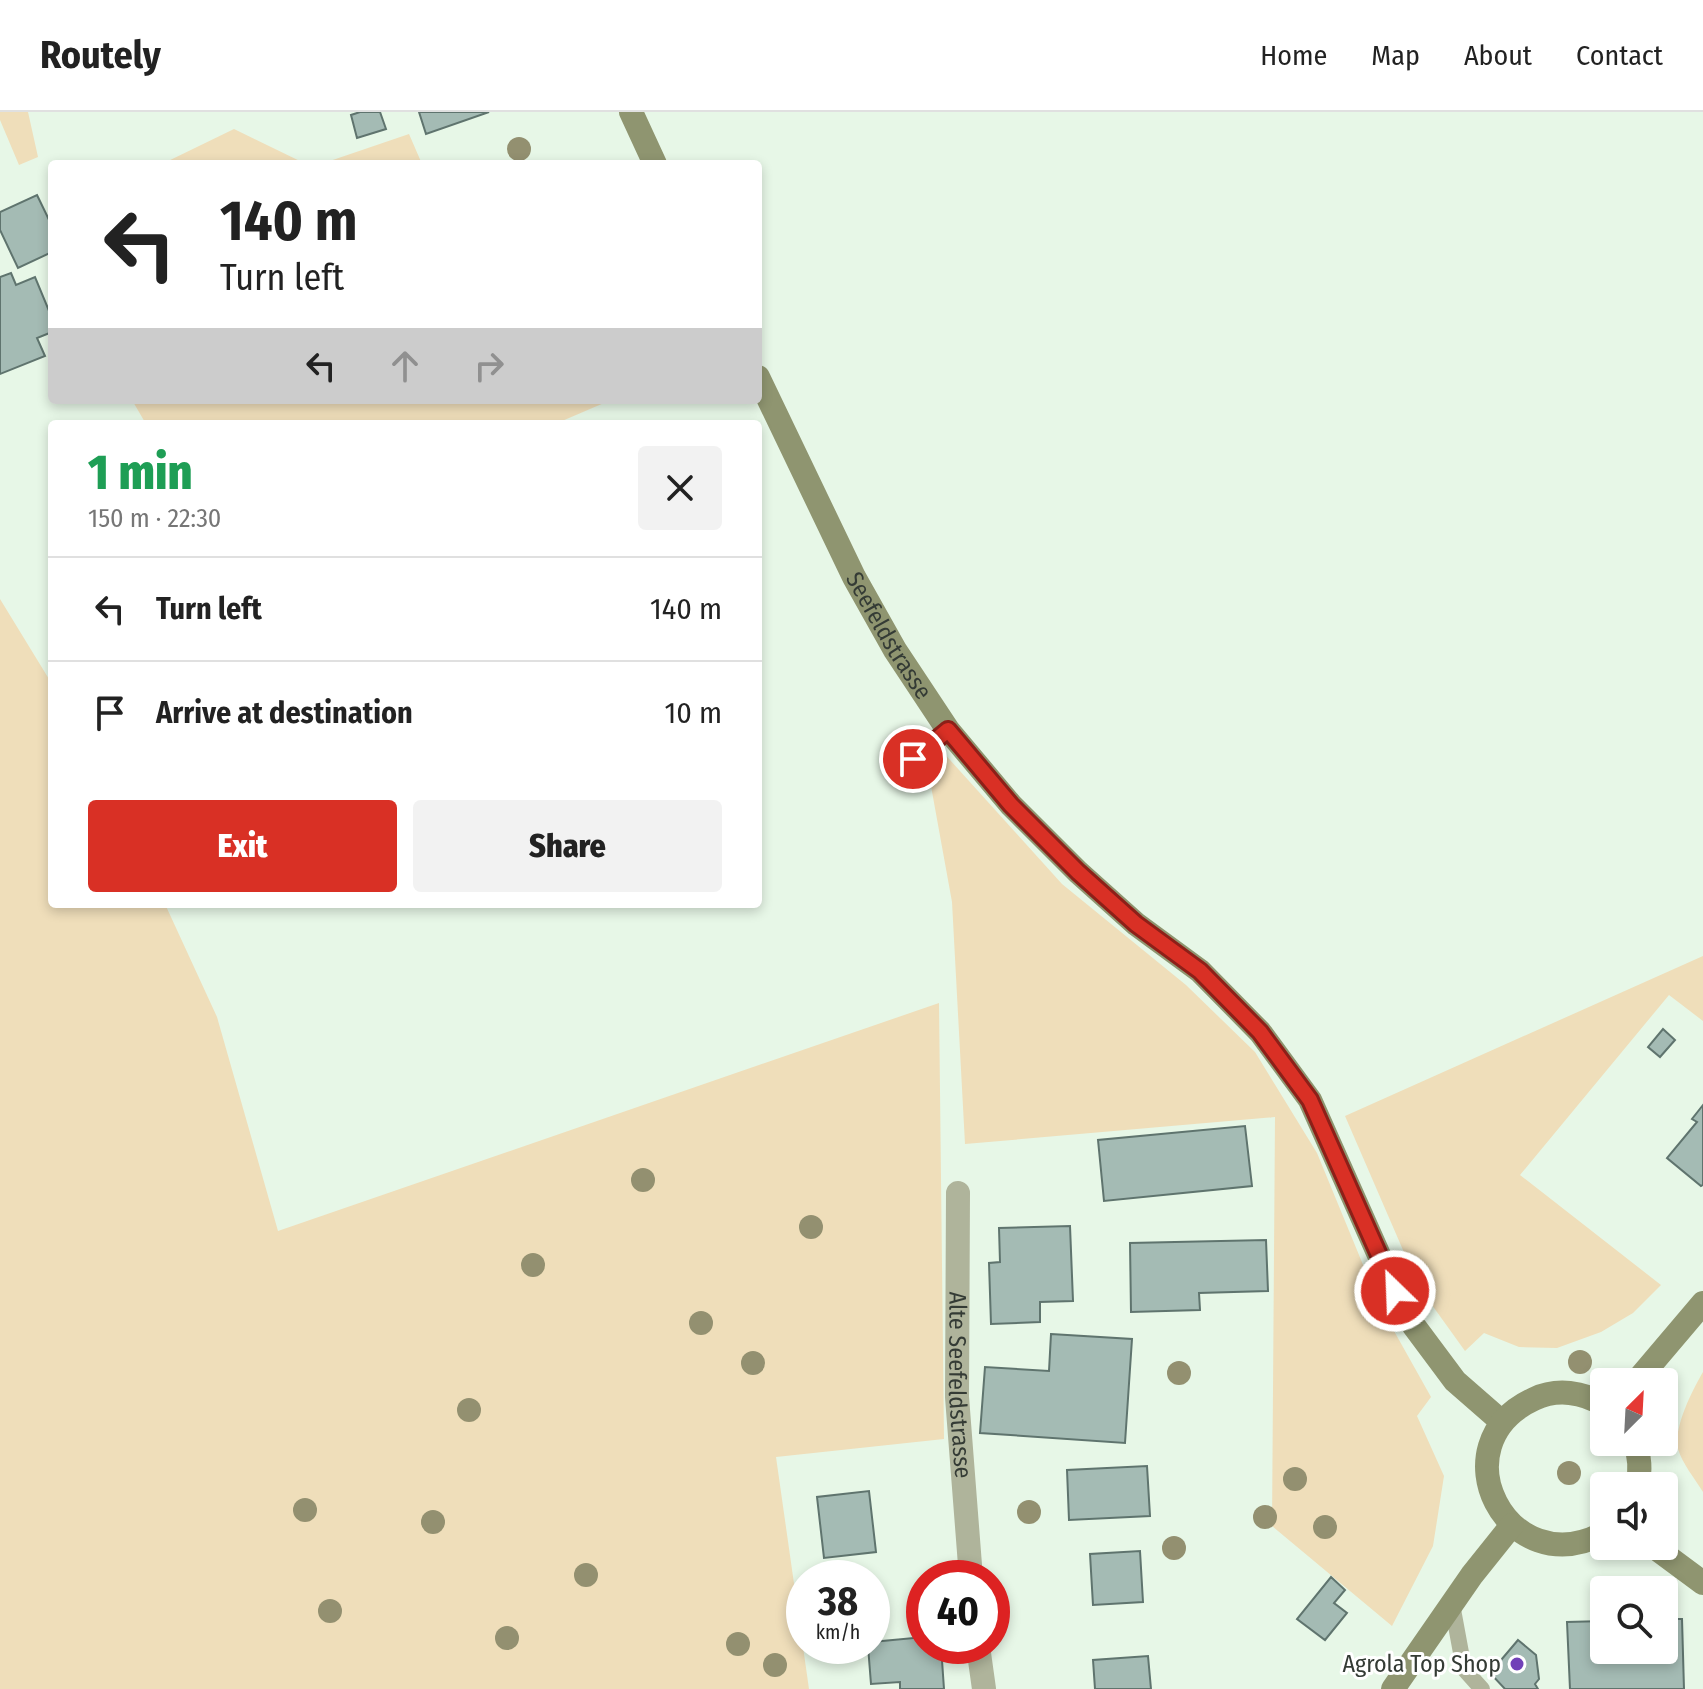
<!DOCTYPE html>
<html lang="en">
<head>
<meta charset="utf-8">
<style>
  body { margin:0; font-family:"Fira Sans Condensed",sans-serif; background:#f2f2f2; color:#222; height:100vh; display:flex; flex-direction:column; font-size:30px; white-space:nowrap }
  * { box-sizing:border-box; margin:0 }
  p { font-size:26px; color:#767676 }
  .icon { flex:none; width:44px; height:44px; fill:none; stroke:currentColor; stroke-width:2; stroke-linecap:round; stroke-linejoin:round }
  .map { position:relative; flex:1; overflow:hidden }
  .sheet { position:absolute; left:48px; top:308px; width:714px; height:488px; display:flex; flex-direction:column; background:#fff; border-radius:8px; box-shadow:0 4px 12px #0003 }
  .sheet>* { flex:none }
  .guide { position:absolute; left:48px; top:48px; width:714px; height:244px; border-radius:8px; box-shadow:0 4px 12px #0003; background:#fff; color:#222; overflow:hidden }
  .needle { width:52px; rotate:24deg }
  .controls { position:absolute; left:1590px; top:1256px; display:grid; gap:16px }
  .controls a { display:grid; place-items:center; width:88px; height:88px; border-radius:8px; background:#fff; box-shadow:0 4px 12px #0003; font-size:40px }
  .speed { position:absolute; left:786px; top:1448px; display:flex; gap:16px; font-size:40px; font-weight:700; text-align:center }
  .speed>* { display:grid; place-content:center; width:104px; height:104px; border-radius:50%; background:#fff; box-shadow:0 4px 12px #0003; line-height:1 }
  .speed small { font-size:20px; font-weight:400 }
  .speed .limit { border:12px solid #d22; background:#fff; color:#111 }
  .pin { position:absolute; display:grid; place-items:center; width:68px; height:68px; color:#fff; margin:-34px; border:4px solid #fff; border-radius:50%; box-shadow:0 2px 8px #0007 }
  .me { position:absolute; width:88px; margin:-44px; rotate:336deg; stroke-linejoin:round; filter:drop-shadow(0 0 6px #0008) }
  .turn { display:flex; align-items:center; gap:28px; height:168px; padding:0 40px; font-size:36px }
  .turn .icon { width:104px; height:104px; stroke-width:2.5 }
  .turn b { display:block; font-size:56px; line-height:68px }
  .lanes { display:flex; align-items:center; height:76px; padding:0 40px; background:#0003; justify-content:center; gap:40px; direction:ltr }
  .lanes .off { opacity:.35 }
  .round { display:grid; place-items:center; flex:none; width:84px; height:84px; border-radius:8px; background:#f2f2f2 }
  .headline { display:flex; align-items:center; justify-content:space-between; height:136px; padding:0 40px }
  h1 { font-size:48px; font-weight:800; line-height:60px; color:#1e9e55 }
  .action { display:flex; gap:16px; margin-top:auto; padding:16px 40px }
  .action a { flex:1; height:92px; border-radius:8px; background:#d93025; color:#fff; font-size:32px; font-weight:800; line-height:92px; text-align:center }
  .action a+a { background:#f2f2f2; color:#222 }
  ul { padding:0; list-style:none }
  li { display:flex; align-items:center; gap:24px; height:104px; padding:0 40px; border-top:2px solid #e0e0e0 }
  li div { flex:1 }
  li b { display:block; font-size:30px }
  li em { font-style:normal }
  header { display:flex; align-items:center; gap:48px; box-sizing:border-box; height:112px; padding:0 40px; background:#fff; border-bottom:2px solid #e0e0e0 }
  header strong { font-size:38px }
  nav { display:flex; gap:44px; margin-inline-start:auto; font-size:28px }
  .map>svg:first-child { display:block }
  .green { fill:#efdeba }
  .building { fill:#a4bbb4; stroke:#5f746e; stroke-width:2 }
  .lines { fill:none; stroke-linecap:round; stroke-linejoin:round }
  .lane { stroke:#afb49b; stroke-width:16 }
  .street { stroke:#afb49b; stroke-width:24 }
  .secondary { stroke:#8f9570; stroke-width:24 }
  .tree { fill:#939070 }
  .route-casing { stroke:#8d1f18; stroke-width:20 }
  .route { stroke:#d93025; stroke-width:14 }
  .poi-dot { fill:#7141b8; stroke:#fff; stroke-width:3 }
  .labels { text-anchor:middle; stroke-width:6; stroke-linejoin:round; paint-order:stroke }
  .street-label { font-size:24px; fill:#343b35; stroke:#fff }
  .poi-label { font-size:24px; fill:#343b35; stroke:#fff; text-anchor:end }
</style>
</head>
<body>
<header>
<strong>Routely</strong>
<nav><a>Home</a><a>Map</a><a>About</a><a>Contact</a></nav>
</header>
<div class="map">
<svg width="1703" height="1577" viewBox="0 0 1703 1577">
  <rect width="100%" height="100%" fill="#e7f7e7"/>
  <path class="green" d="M0,0H28L38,45L19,53L0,8Z
    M234,17L306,52H162Z
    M409,22L422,52H321Z
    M132,288H611L555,312H146Z
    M0,487L52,572V792H165L217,905L278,1119L939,891L944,1327L776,1345L809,1577H0Z
    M941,638L1062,772L1186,873L1255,940L1317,1041L1380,1194L1431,1285L1417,1304L1444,1364L1433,1434L1392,1514L1272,1414L1275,1005L965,1032L952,790L927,652Z
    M1703,844V909L1669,883L1520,1063L1661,1173L1633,1201L1601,1220L1557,1236L1519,1235L1484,1221L1465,1239L1419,1175L1345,1004Z
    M1703,1260V1380C1695,1367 1682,1351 1678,1337C1673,1316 1693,1277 1703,1260Z"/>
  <path class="building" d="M360,0H380L386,17L357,26L351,3Z
    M419,0H489L426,22Z
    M37,83L52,114V140L18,156L0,118V100Z
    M11,161L16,173L35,165L52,206V220L37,226L45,244L0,262V165Z
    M1663,917L1675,928L1660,945L1648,935Z
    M1703,993V1073L1701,1074L1667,1046L1697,1010L1692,1007Z
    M1245,1014L1252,1074L1104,1089L1098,1028Z
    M1070,1114L1073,1189L1040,1190V1210L991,1212L989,1151L1000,1150L999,1116Z
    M1266,1128L1268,1179L1199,1181L1200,1198L1131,1200L1130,1131Z
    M1051,1222L1132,1227L1125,1331L980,1321L985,1255L1049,1259Z
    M1147,1354L1150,1404L1069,1408L1067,1358Z
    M869,1379L876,1440L824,1446L817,1385Z
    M1140,1439L1143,1490L1093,1493L1090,1442Z
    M1331,1465L1345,1478L1334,1491L1347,1501L1325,1528L1297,1507Z
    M1664,1507H1682L1684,1577H1570L1567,1510L1604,1509V1538H1664Z
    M924,1525V1534H941L944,1577H900V1570L871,1572L868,1534H872V1530Z
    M1518,1528L1536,1543L1539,1567L1535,1572L1538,1577H1505L1490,1561Z
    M1148,1544L1151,1577H1095L1093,1548Z"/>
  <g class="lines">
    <path class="lane" d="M913,647L948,618
      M1452,1492L1464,1557L1482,1577"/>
    <g class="street">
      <path id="s1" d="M958,1081L957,1285L971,1466"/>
      <path d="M978,1534L984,1577"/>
    </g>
    <g class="secondary">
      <path d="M631,0L655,52"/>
      <path id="s2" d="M758,265L854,465L895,538L948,618L1011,693L1078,760L1136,812L1200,859L1260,920L1310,988L1395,1179L1414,1214L1455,1269L1502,1310"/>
      <path d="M1636,1270L1703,1191"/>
      <path d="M1604,1293C1583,1280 1557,1276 1534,1287C1436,1332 1507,1473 1604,1421"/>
      <path d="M1634,1330C1640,1344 1641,1359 1637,1374"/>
      <path d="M1653,1434L1703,1471"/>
      <path d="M1393,1577L1472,1463L1512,1413"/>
    </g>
  </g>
  <g class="tree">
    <circle cx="519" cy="37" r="12"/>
    <circle cx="643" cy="1068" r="12"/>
    <circle cx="811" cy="1115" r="12"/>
    <circle cx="533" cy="1153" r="12"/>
    <circle cx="701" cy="1211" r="12"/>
    <circle cx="1580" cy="1250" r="12"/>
    <circle cx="753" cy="1251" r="12"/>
    <circle cx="1179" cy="1261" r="12"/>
    <circle cx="469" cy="1298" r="12"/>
    <circle cx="1569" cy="1361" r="12"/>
    <circle cx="1295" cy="1367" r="12"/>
    <circle cx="305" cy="1398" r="12"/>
    <circle cx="1029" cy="1400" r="12"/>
    <circle cx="1265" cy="1405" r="12"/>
    <circle cx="433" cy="1410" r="12"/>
    <circle cx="1325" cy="1415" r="12"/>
    <circle cx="1174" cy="1436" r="12"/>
    <circle cx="586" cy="1463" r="12"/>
    <circle cx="330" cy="1499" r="12"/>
    <circle cx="507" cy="1526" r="12"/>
    <circle cx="738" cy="1532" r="12"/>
    <circle cx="775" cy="1553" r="12"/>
  </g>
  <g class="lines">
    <g class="route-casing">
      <path id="route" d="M913,647L948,618L1011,693L1078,760L1136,812L1200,859L1260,920L1310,988L1395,1179"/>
    </g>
    <use href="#route" class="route"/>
  </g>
  <circle class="poi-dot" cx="1517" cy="1552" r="8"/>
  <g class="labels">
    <g class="street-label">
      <text dy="8" stroke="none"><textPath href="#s2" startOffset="290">Seefeldstrasse</textPath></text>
      <text dy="8" stroke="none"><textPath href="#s1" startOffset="192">Alte Seefeldstrasse</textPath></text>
    </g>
    <g class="poi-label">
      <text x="1501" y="1560">Agrola Top Shop</text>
    </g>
  </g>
</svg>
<div class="controls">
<a><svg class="needle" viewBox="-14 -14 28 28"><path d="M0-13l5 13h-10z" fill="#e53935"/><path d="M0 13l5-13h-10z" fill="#767676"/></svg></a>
<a><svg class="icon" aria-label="sound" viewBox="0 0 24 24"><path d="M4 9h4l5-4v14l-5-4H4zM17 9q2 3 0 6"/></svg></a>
<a><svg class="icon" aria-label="search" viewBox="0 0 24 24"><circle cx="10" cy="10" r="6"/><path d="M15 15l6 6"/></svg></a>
</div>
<div class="speed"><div>38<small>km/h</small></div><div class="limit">40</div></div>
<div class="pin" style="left:913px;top:647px;background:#d93025"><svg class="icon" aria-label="arrive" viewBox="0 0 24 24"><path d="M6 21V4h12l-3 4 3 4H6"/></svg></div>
<svg class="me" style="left:1395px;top:1179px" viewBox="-20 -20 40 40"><circle r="17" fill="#d93025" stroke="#fff" stroke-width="3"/><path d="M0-11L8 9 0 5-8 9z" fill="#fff"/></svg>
<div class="guide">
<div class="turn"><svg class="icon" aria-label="left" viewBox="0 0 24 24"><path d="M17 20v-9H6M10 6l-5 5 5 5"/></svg><div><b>140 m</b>Turn left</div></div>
<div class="lanes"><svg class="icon" aria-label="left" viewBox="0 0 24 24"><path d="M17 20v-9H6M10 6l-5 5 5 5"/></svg><svg class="icon off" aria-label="ahead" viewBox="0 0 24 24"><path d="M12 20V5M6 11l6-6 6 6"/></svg><svg class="icon off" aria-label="right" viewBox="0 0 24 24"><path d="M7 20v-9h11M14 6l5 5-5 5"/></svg></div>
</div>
<section class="sheet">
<div class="headline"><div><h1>1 min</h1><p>150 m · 22:30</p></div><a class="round"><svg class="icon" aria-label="close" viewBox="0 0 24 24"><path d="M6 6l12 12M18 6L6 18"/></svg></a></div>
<ul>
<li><svg class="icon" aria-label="left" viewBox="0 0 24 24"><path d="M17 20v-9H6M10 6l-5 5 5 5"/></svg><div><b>Turn left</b></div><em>140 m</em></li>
<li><svg class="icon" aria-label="arrive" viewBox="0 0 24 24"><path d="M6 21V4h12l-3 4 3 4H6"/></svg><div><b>Arrive at destination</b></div><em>10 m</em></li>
</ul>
<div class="action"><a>Exit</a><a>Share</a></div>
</section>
</div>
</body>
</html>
